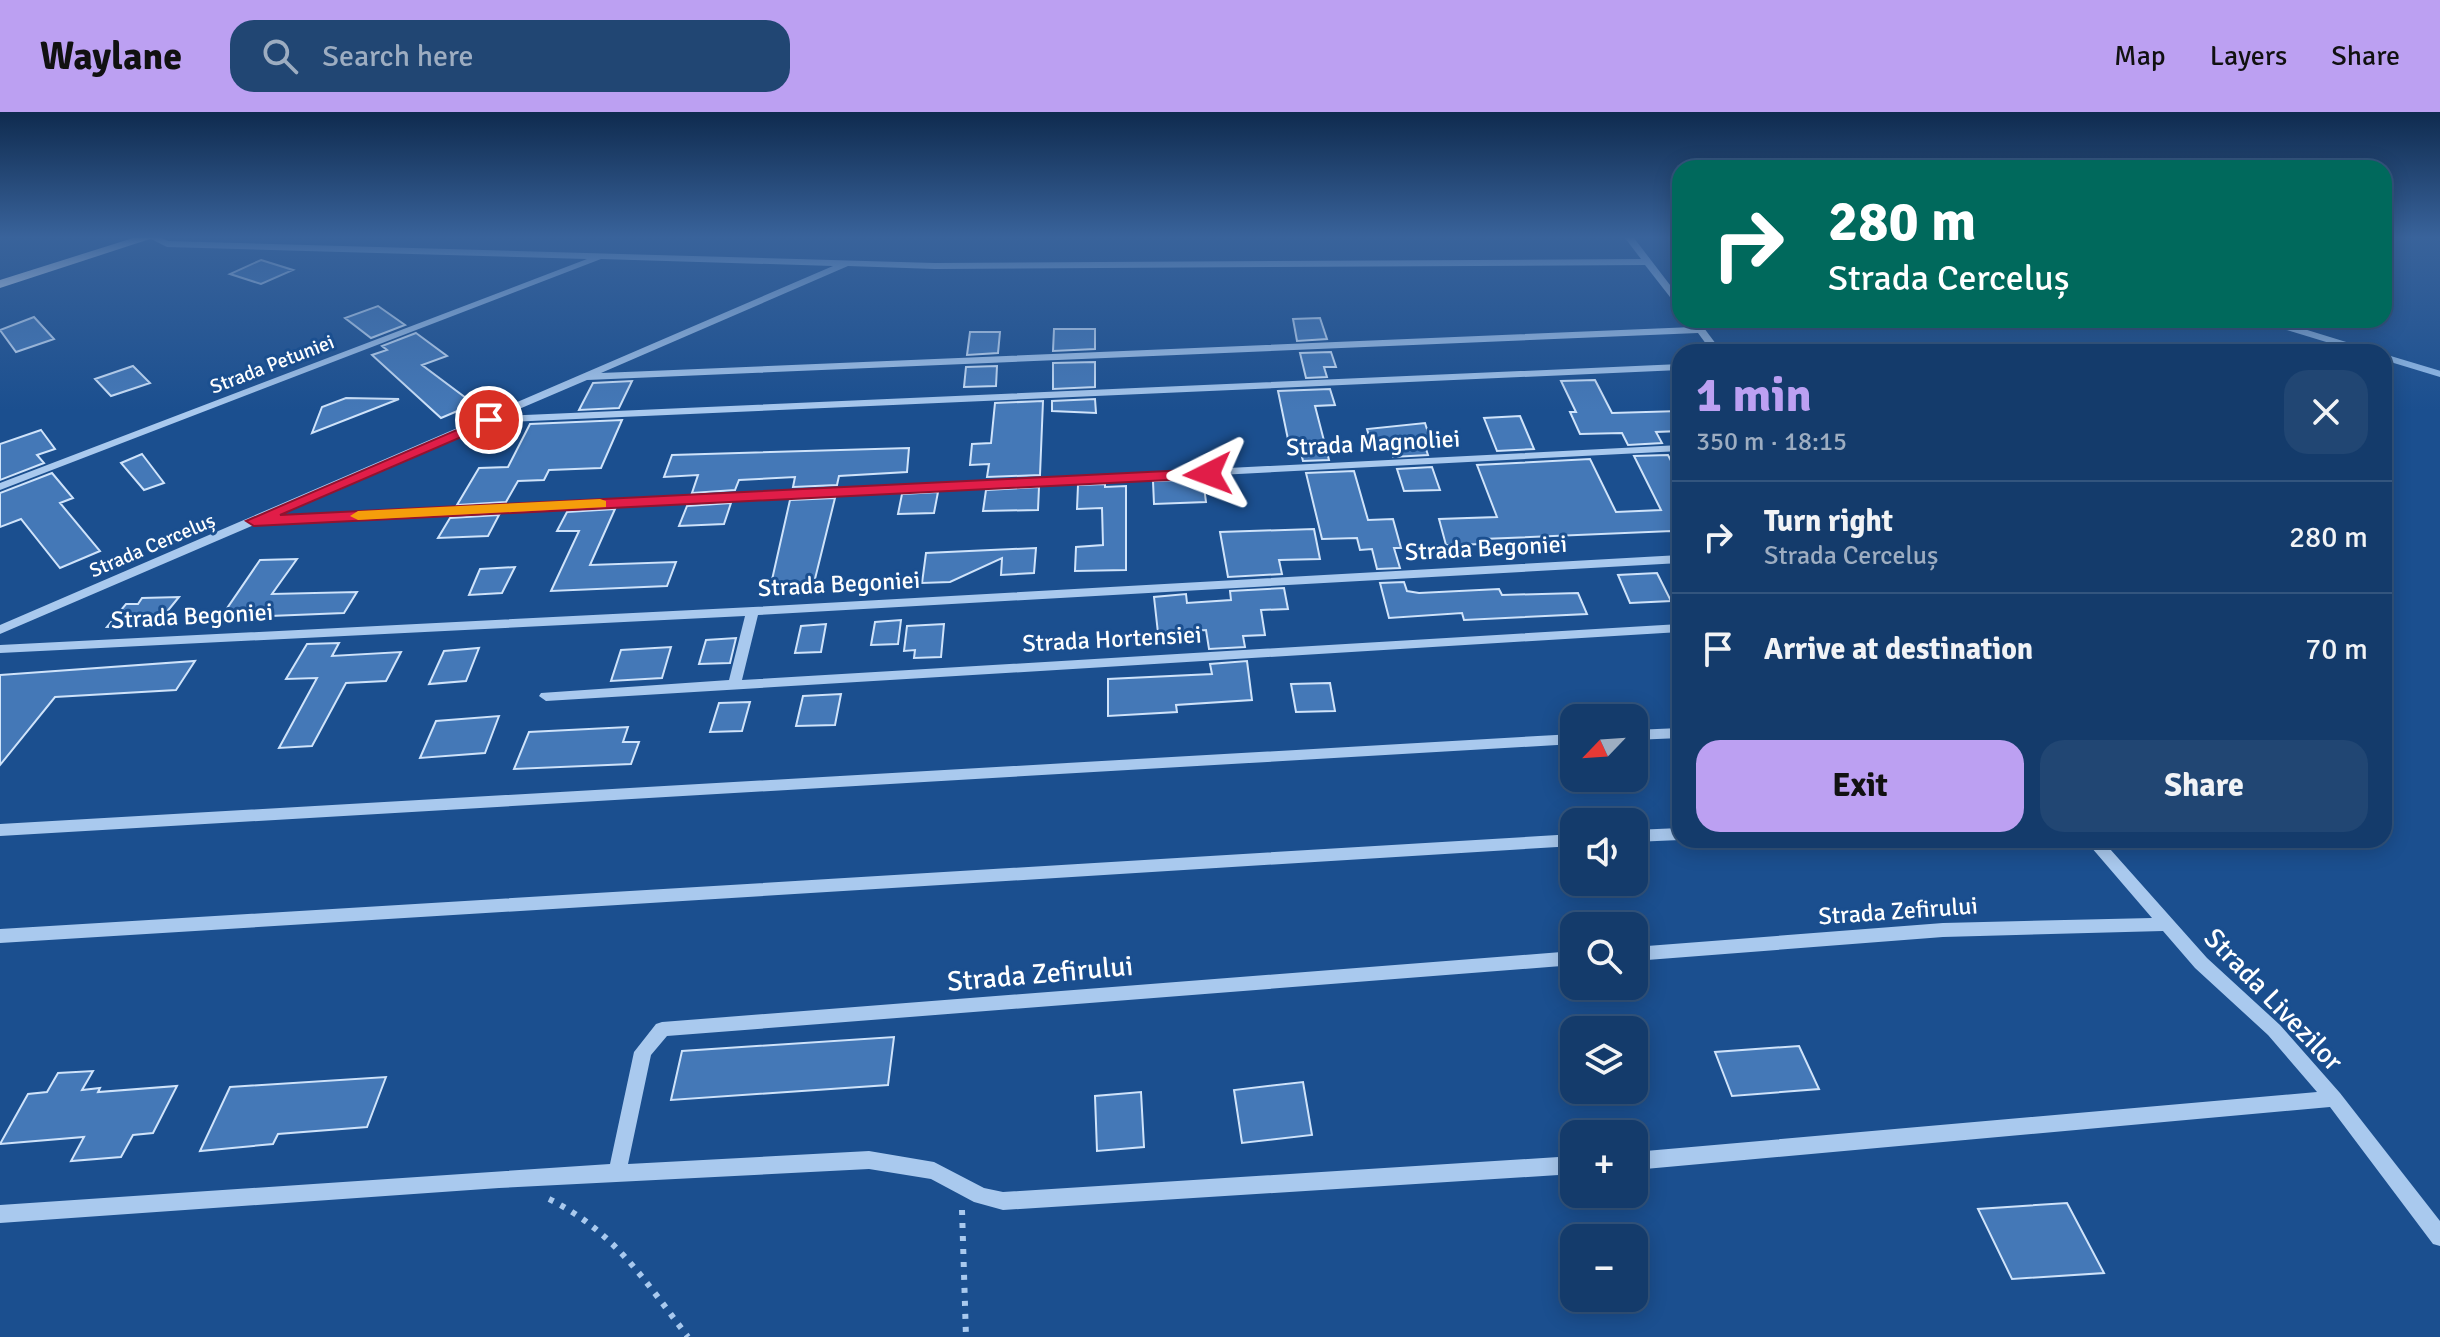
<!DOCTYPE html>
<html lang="en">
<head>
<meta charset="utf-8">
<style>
  body { margin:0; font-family:Signika,sans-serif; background:#214673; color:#f1f3f6; height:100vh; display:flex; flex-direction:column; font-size:30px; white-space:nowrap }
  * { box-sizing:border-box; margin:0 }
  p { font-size:26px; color:#9dadc1 }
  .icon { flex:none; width:44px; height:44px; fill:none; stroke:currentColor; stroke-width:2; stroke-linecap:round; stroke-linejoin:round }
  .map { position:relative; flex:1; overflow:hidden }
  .details { position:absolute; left:1672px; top:232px; width:720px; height:504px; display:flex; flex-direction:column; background:#143b6b; border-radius:24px; box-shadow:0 4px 20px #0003,0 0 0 2px #33557e }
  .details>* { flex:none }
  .hud { position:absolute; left:1672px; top:48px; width:720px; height:168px; border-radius:24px; box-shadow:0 4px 20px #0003,0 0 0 2px #33557e; background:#00695c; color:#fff; overflow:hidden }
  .needle { width:52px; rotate:245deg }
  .tools { position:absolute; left:1560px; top:592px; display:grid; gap:16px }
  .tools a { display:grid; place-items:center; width:88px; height:88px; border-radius:16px; background:#143b6b; box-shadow:0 4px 20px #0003,0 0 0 2px #33557e; font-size:40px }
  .pin { position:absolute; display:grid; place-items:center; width:68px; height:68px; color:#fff; margin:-34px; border:4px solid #fff; border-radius:50%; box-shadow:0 2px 8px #0007 }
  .me { position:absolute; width:88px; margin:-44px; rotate:267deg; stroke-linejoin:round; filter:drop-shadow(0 0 6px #0008) }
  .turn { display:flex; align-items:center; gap:28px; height:168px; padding:0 24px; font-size:36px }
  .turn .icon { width:104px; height:104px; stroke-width:2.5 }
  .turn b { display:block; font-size:56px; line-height:68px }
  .round { display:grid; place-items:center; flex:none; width:84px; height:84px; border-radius:24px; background:#214673 }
  .summary { display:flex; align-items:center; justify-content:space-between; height:136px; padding:0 24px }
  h1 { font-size:48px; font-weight:700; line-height:60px; color:#bca0f2 }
  .primary-button { display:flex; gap:16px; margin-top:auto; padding:16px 24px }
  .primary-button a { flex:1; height:92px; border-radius:24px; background:#bca0f2; color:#111; font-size:32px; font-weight:700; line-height:92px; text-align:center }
  .primary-button a+a { background:#214673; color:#f1f3f6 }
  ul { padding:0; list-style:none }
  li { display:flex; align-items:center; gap:24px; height:112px; padding:0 24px; border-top:2px solid #33557e }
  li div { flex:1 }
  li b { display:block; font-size:30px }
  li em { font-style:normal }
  header { display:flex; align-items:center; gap:48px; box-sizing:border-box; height:112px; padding:0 40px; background:#bca0f2; color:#111 }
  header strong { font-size:38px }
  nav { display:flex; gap:44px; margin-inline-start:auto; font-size:28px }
  .search { width:560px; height:72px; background:#214673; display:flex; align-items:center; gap:20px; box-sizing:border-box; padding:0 28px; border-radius:24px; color:#9dadc1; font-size:30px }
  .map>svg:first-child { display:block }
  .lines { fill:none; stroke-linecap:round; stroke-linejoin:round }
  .stream { stroke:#9cc4f0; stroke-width:6 }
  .building { fill:#4478b7; stroke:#cfe3fa; stroke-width:2 }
  .path { stroke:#a9c9ee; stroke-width:6; stroke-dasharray:5 8; stroke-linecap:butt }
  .minor { fill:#a9c9ee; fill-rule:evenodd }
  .major { fill:#f0f6ff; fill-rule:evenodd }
  .route { fill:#e11d48; stroke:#92132f; stroke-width:2 }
  .slow { fill:#f59e0b }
  .labels { text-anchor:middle; stroke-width:6; stroke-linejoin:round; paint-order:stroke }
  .far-street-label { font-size:20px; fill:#fff; stroke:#1b4f8f }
  .street-label { font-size:24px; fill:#fff; stroke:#1b4f8f }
  .near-street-label { font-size:28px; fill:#fff; stroke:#1b4f8f }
</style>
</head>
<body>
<header>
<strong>Waylane</strong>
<div class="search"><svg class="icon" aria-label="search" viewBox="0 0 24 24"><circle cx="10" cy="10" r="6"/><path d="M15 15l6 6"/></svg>Search here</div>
<nav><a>Map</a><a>Layers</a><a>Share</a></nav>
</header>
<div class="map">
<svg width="2440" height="1225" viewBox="0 0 2440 1225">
  <rect width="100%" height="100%" fill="#1b4f8f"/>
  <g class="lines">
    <path class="stream" d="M2264,208L2369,240
      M2384,245L2440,262"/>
  </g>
  <path class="building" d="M261,148L293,158L261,172L230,162Z
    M378,194L405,213L371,226L345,206Z
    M34,205L54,227L16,240L0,218Z
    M1320,206L1327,227L1297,229L1293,207Z
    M1054,217H1095V237L1053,239Z
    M970,220H1000L998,241L967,243Z
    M416,221L447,244L422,253L474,292L441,306L372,243L387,238L382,234Z
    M1331,240L1336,255H1324L1327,265L1306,266L1300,241Z
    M1095,250V275L1053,277V251Z
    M133,254L150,271L111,284L95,267Z
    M997,254L996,274L964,275L966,255Z
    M1595,268L1612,301L1680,299V319L1656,320L1662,331L1628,333L1622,321L1580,322L1570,300H1576L1561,269Z
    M632,269L619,296L579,298L593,271Z
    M1330,277L1335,293L1315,294L1329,348L1303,349L1300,337H1290L1278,279Z
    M346,286L399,287L312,321L322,295Z
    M1095,287L1096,301L1052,299V289Z
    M1043,289L1040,363L987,365L989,352L970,353L972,332L991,331L995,291Z
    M1520,304L1534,337L1497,339L1484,306Z
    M622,308L601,356L549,358L544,368L518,369L506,390L457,393L479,356L508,355L530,312Z
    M1425,311L1432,333L1425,334L1428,343L1393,345L1391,337L1373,338L1367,317Z
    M41,318L55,337L37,343L44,351L0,368V332Z
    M909,336L907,360L839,364L837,373L793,375L795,365L739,368L735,378L692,381L698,363L664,365L672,343Z
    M142,342L164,371L144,378L121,351Z
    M1668,343L1680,366V436L1672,419L1484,427L1486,432L1446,433L1439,407L1497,405L1477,353L1590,347L1616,400L1661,398L1634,344Z
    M1432,355L1440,378L1404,379L1397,357Z
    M1354,359L1368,408L1393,407L1401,436H1394L1400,456L1377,457L1372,437L1360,438L1357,426L1322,427L1306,361Z
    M52,361L73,386L60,391L100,439L60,456L21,407L0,415V381Z
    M1203,367L1206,390L1154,392L1153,369Z
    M1105,372V375L1126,374V458L1075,459L1076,435L1103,433L1102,396L1077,397L1078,373Z
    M1039,375L1038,398L983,399L986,378Z
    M938,380L934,401L898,402L902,382Z
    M835,386L812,479L769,481L790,388Z
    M731,391L724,412L679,414L687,394Z
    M615,397L590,453L676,450L667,474L551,479L579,419H557L567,400Z
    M499,403L488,424L438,426L450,406Z
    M1314,417L1320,447L1279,448L1282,462L1228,465L1220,420Z
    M1036,436L1034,461L1001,463L1002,446L950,470L922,471L926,441Z
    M297,447L272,482L357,480L344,501L270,504L267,508L217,511L260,448Z
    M515,455L502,481L469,483L480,457Z
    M1657,461L1671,489L1630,491L1618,463Z
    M1404,470L1407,479L1419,481L1499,477L1502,483L1578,481L1587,502L1464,508L1462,501L1389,506L1380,471Z
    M1284,476L1288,497L1261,498L1265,523L1243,524L1245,535L1209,537L1206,518L1158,521L1154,485L1186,482L1187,491L1231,488L1230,479Z
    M179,485L156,513L107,515L126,492H138L142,486Z
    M901,508L898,532L871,533L875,510Z
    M826,512L821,540L795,541L801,514Z
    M944,512L941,545L914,546L915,538L904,539L907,514Z
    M736,526L730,551L699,552L706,528Z
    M339,531L332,544L401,540L386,569L346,571L312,634L279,636L317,566L286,567L307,532Z
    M671,535L662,566L611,569L621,538Z
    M479,536L466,569L429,572L444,539Z
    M195,549L176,578L55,585L0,653V563Z
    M1247,549L1252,588L1176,593L1177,600L1108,604V567L1212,562L1210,552Z
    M1330,571L1335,599L1296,600L1291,572Z
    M841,582L835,613L796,614L803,584Z
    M750,590L742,619L710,620L719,591Z
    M499,604L485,641L420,646L436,609Z
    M628,615L623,630H639L631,652L514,657L529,620Z
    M894,925L888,973L671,988L682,939Z
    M1799,934L1819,977L1732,984L1715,940Z
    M93,959L82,978L100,976L98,980L177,974L153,1021L133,1023L121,1045L71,1049L84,1025L0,1032L28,982L47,980L58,961Z
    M386,965L367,1015L278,1022L273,1032L200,1039L230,975Z
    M1303,970L1312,1023L1242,1031L1234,978Z
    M1141,980L1144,1035L1097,1039L1095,984Z
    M2067,1091L2104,1161L2012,1167L1978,1097Z"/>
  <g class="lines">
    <path class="path" d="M549,1087C614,1119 645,1169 688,1225
      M962,1098L966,1225"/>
    <path class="minor" d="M149,126H161L168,129L935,151L1641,147L1625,126H1634L1680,186V195L1677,194L1645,153L935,157L848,154L601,261L1693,215L1688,208H1698L1722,240H1712L1698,221L587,268L503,304L1680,252V258L488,311L272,405L1680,333V339L254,413L0,522V513L833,154L601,147L0,378V371L587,147L167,135Z
      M1680,443V451L758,503L742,568L1680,512V520L546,589L539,584L541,581L729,568L745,504L0,541V533L753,495Z
      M1680,616V626L1634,628V618Z
      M1574,622V632L0,724V712Z
      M1680,716V728L1634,730V718Z
      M1574,722V734L0,831V817Z
      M2085,728H2102L2207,846L2280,913L2340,981L2440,1109V1134L2433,1132L2330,995L1634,1058V1040L2317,980L2268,923L2195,856L2163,819L1943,825L1634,849V835L1943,811L2152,806Z
      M1574,839V853L667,924L651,943L628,1052L869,1039L934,1050L984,1076L1003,1080L1574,1044V1062L1003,1098L974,1090L931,1067L869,1057L499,1076L0,1111V1093L610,1052L634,940L656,912L662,910Z"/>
    <path class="major" d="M133,126H153L0,176V168Z"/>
  </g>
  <linearGradient id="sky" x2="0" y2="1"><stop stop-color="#0f2b4f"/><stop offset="0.42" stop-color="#39639b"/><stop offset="1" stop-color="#39639b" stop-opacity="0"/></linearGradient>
  <rect width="2440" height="298" fill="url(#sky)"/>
  <path class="route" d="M489,304L496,308L494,311L280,403L1208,357L1216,362L1208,366L254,414L246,409Z"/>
  <path class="slow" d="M600,387L606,389V395L358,408L350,404L358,399Z"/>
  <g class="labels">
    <g class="far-street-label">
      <text transform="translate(272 252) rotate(-21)" y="7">Strada Petuniei</text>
      <text transform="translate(152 433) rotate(-23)" y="7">Strada Cerceluș</text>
    </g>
    <g class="street-label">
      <text transform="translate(1373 331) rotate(-3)" y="8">Strada Magnoliei</text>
      <text transform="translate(1486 436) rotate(-3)" y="8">Strada Begoniei</text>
      <text transform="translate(839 472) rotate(-3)" y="8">Strada Begoniei</text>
      <text transform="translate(192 504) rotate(-3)" y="8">Strada Begoniei</text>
      <text transform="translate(1112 527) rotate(-3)" y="8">Strada Hortensiei</text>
      <text transform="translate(1898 799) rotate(-4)" y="8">Strada Zefirului</text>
    </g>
    <g class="near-street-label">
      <text transform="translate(1040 861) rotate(-5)" y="10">Strada Zefirului</text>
      <text transform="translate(2274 887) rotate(46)" y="10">Strada Livezilor</text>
    </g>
  </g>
</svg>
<div class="tools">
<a><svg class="needle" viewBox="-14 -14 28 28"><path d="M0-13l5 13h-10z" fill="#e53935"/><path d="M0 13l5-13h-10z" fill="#9dadc1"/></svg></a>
<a><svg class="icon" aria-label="sound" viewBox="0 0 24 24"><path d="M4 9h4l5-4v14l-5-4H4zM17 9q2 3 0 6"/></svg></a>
<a><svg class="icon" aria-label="search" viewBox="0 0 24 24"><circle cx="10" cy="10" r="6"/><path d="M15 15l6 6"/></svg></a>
<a><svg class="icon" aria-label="layers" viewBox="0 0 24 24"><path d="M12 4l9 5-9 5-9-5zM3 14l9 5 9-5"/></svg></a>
<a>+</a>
<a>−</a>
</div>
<div class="pin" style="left:489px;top:308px;background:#d93025"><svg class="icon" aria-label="arrive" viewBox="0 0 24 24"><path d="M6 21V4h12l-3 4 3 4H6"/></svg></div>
<svg class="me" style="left:1208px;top:362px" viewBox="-20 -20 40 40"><path d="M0-17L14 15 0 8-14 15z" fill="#e11d48" stroke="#fff" stroke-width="4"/></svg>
<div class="hud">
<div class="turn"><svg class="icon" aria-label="right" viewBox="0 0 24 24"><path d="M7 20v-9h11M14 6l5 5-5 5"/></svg><div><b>280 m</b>Strada Cerceluș</div></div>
</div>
<section class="details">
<div class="summary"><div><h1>1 min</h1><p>350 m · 18:15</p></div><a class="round"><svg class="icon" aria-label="close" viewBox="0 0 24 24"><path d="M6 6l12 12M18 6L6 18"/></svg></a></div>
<ul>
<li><svg class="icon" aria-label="right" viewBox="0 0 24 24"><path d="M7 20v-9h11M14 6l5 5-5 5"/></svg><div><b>Turn right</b><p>Strada Cerceluș</p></div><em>280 m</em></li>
<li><svg class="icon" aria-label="arrive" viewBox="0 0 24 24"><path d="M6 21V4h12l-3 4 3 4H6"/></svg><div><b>Arrive at destination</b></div><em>70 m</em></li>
</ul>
<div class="primary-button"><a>Exit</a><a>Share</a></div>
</section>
</div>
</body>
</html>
